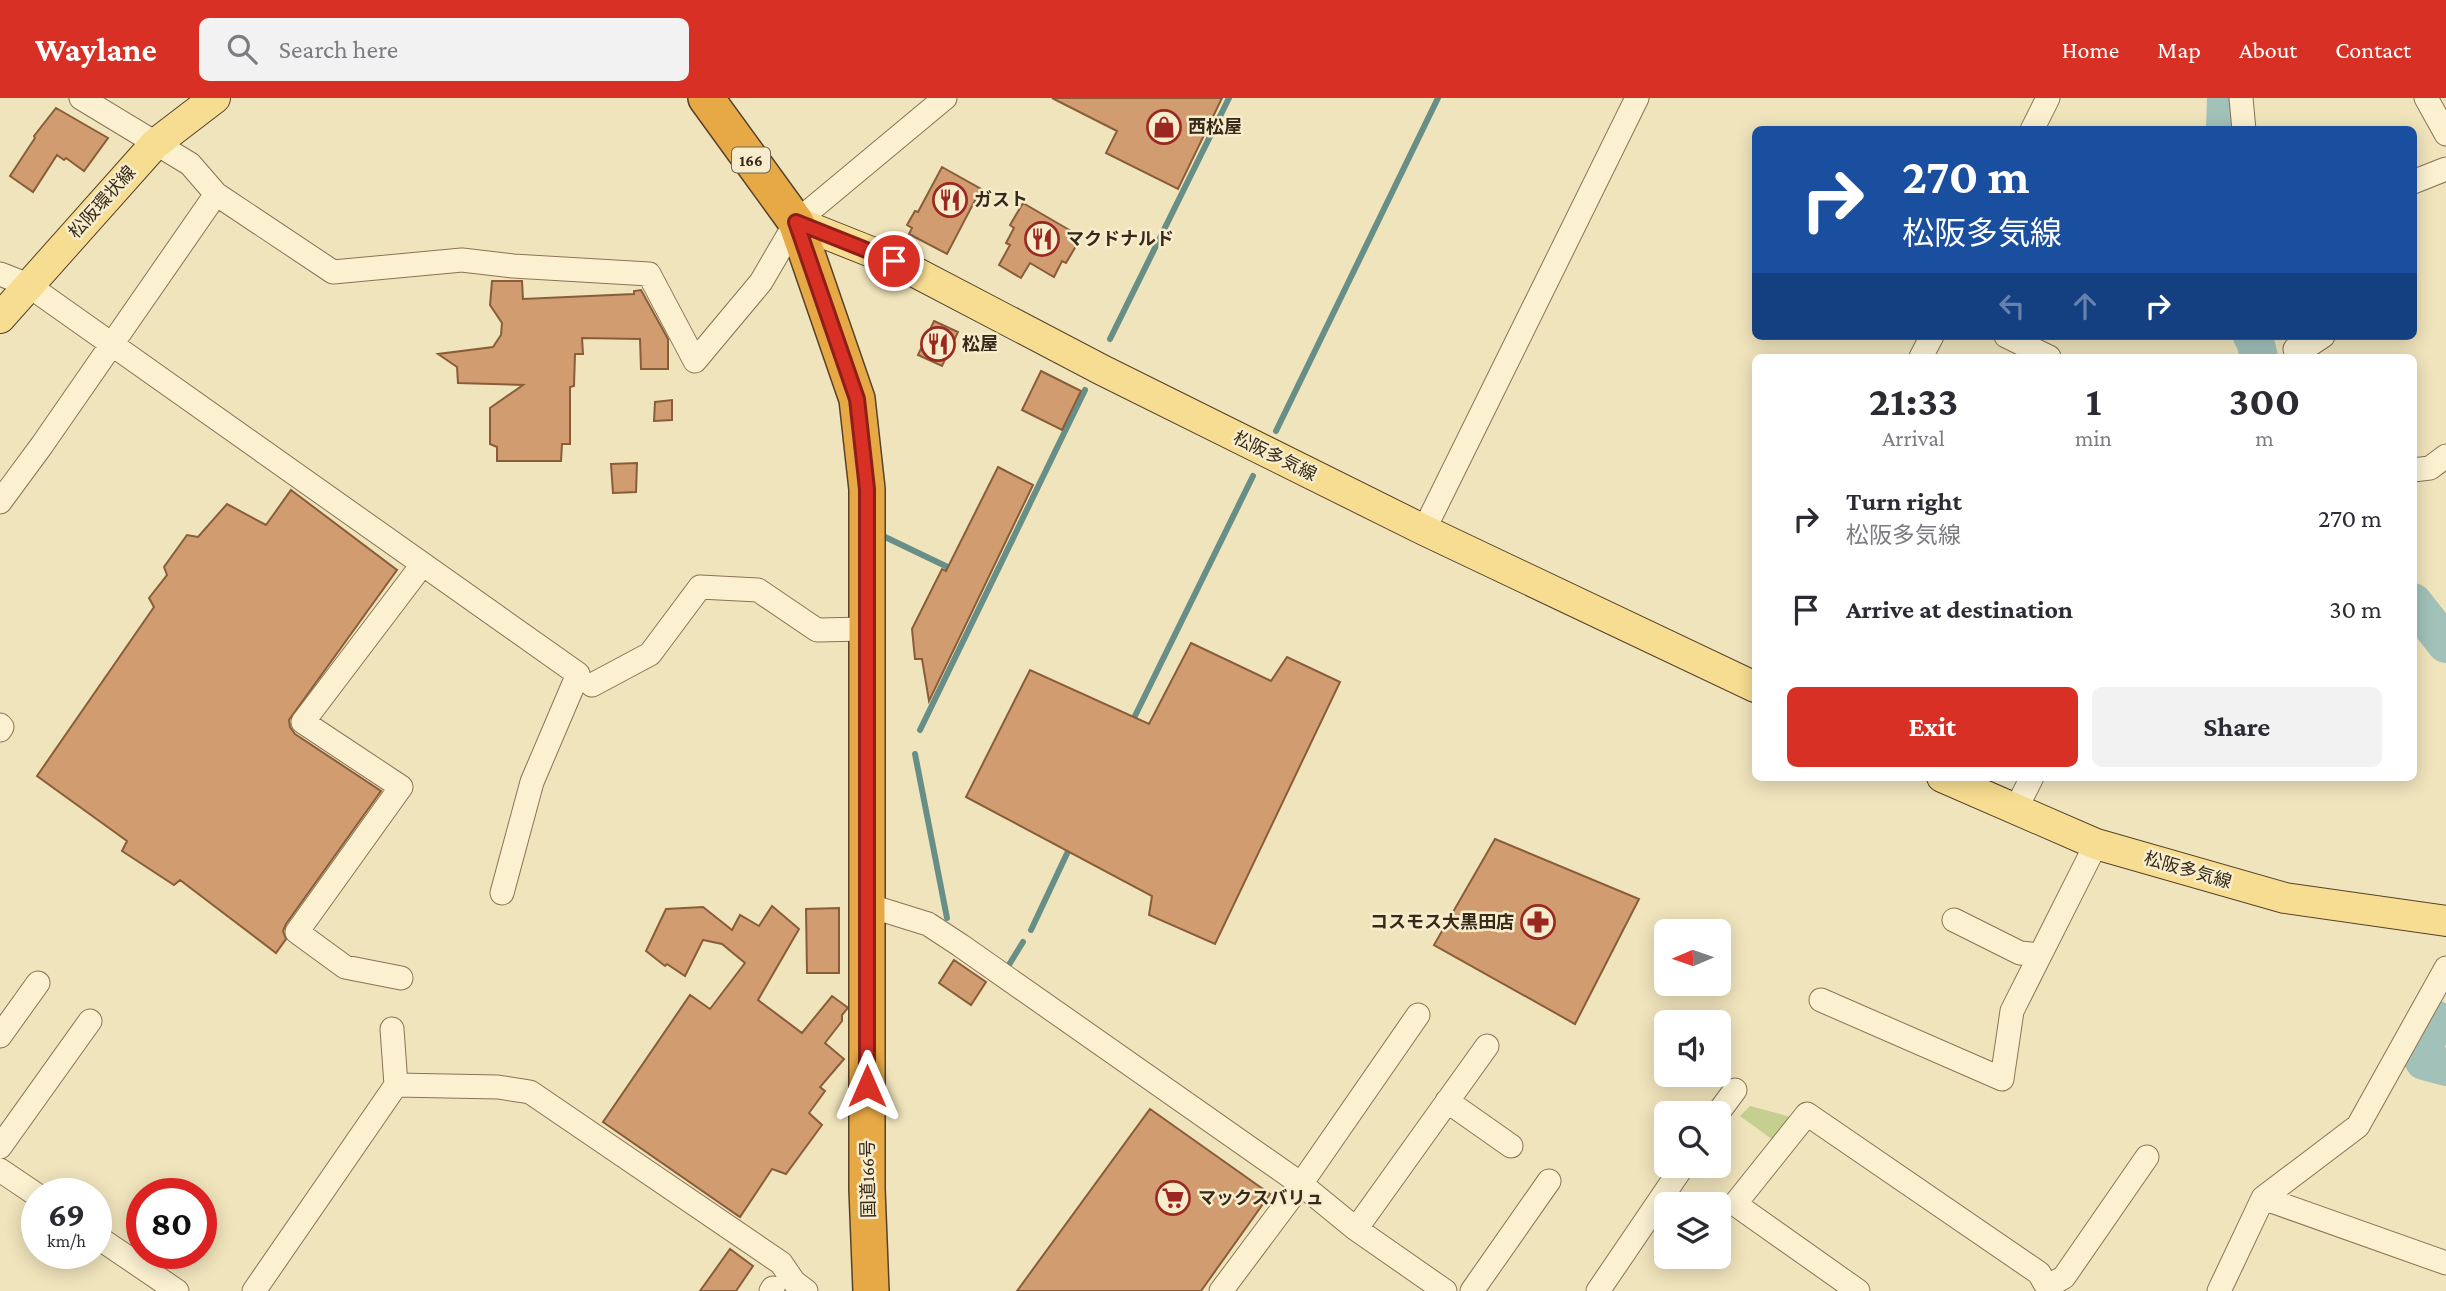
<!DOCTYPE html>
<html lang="en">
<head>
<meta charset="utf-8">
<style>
  body { margin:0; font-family:"Crimson Pro","Noto Sans JP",serif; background:#f2f2f3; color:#2b2b33; height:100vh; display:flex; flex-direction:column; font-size:26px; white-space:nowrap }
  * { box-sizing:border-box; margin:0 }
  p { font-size:23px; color:#7c7c81 }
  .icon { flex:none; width:38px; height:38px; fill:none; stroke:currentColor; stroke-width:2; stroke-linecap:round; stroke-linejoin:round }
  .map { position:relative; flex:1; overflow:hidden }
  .panel { position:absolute; left:1752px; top:256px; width:665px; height:427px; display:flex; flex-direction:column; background:#fff; border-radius:10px; box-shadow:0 4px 18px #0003 }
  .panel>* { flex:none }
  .banner { position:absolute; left:1752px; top:28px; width:665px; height:214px; border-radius:10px; box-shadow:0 4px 18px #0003; background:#1a4fa0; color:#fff; overflow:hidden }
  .needle { width:46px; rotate:268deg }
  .fabs { position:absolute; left:1654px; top:821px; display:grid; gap:14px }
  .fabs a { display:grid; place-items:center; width:77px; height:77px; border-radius:10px; background:#fff; box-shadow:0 4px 18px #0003; font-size:35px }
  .speed { position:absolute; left:21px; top:1080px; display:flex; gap:14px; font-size:35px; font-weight:700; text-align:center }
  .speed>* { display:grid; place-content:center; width:91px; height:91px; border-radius:50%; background:#fff; box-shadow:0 4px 18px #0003; line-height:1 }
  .speed small { font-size:18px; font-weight:400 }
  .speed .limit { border:10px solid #d22; background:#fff; color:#111 }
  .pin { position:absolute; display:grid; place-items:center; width:60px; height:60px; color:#fff; margin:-30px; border:4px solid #fff; border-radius:50%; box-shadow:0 2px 7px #0007 }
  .me { position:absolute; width:77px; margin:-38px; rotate:0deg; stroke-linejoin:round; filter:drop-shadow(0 0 5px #0008) }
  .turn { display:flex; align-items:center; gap:24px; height:147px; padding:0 35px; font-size:32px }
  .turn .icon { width:91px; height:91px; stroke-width:2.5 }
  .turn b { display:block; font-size:49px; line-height:60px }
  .lanes { display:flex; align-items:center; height:66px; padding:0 35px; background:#0003; justify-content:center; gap:35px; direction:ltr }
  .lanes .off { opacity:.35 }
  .eta { display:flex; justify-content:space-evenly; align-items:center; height:119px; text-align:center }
  .eta b { font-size:42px; font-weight:700; line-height:49px }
  .primary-button { display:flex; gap:14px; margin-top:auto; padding:14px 35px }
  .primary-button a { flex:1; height:80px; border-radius:10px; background:#d93025; color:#fff; font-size:28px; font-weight:700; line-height:80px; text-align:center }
  .primary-button a+a { background:#f2f2f3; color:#2b2b33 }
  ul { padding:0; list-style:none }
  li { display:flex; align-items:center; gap:21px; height:91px; padding:0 35px }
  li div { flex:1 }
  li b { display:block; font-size:26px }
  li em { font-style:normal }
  header { display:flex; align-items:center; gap:42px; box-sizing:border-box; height:98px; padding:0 35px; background:#d93025; color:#fff }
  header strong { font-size:33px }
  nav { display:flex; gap:38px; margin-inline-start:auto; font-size:24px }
  .search { width:490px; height:63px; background:#f2f2f3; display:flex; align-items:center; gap:18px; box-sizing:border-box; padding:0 24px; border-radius:10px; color:#7c7c81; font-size:26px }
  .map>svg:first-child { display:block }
  .green { fill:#c4cf90 }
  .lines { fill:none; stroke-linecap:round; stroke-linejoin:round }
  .stream { stroke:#688f87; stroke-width:6 }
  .river { stroke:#a1c1b9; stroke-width:38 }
  .building { fill:#d19d70; stroke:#895d39; stroke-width:2 }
  .minor-casing { stroke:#897355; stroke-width:25 }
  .major-casing { stroke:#56412a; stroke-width:32 }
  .highway-casing { stroke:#56412a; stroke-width:38 }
  .minor { stroke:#fbf0d0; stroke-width:23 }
  .major { stroke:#f7dd91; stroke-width:30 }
  .highway { stroke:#e6a946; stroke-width:35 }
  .route-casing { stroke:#8d1f18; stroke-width:18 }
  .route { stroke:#d93025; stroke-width:12 }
  .labels { text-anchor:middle; stroke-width:5; stroke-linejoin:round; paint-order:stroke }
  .shield { fill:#f7edcc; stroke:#716450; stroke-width:2 }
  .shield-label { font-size:16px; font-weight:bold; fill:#372a1b }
  .poi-label { font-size:18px; font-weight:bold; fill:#372a1b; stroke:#f7edcc; text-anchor:start }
  .street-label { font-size:18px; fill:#372a1b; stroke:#f7edcc }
</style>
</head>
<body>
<header>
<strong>Waylane</strong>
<div class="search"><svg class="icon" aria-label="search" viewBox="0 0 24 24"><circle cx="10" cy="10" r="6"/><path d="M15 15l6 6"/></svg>Search here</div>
<nav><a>Home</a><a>Map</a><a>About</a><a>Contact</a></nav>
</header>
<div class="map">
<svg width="2446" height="1193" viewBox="0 0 2446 1193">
  <rect width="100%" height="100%" fill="#f0e4bc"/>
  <path class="green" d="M1750,1008L1791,1019L1773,1042L1740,1018Z"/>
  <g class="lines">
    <path class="stream" d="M1110,241L1229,0
      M1276,333L1438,0
      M883,438L956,473
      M1132,624L1253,378
      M920,632L1085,292
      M915,656L947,820
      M1031,832L1071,747
      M1007,870L1023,844"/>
    <path class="river" d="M2225,32L2226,0
      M2252,238L2255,243L2259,259
      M2413,504L2446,546
      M2437,922L2420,956L2424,963L2446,969"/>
  </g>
  <path class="building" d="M1052,0H1222L1178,91L1106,55L1117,33Z
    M56,10L108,40L84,73L66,60L64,62L57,57L33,94L10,78L35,40L34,38Z
    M942,69L981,91L947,156L909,136L912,130L907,127L915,113L918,114Z
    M1023,105L1078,137L1073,146L1076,148L1066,165L1062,163L1054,179L1030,165L1021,180L999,167L1010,147L1006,145L1014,130L1010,127Z
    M492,183H522L523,201L634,196V193L641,192L668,241V271H641L640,241L582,240L583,256H575L574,288L570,289V346H562L561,363H497V349L490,346V310L523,287L458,285L457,269L438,256L493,249L501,237L502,225L490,207Z
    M934,223L958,234L942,268L918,257Z
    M1041,273L1081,293L1062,332L1022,312Z
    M672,302V322L654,323L655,304Z
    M637,365L636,394L613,395L611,366Z
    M998,369L1033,387L929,603L922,561H915L912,531L942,471L946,473Z
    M291,392L397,472L289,622L290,629L295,636L381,693L286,826L283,833L286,841L276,855L180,782L174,787L122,753L127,743L37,678L154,509L149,500L167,477L164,469L187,437L198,439L227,406L266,427Z
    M1191,545L1271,583L1287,559L1340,584L1215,846L1149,817L1152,798L966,699L1030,572L1149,626Z
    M1495,741L1639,801L1575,926L1434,847Z
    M772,808L799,831L758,902L802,935L832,898L847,909V911L842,917V923L825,945L844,961L820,989L825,993L809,1015L822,1027L786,1076L772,1071L740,1119L603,1024L690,897L710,911L745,865L722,846L703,842L685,878L667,866L665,868L646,853L666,811L703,809L732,832L740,817L759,828Z
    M839,810V875H807L806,811Z
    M954,862L986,884L971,907L939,885Z
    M1150,1011L1270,1096L1201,1193H1017Z
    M730,1151L753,1168L736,1193H700Z"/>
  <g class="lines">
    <g class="minor-casing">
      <path id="minor" d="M81,0L190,66L216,96L333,174L462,162L513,168L649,176L695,263L761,184L796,124L945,0
        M2241,0L2244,32
        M2426,0L2446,36
        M2032,32L2048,0
        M2413,84L2446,71
        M0,176L28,187L578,576L532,684L502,795
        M2006,238L2049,259
        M2295,251L2305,250L2323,238
        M1921,259L1932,238
        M2413,372L2430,370L2446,358
        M0,404L42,347L216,96
        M1424,432L1637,0
        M592,587L650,556L700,489L758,492L817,532L867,531
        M0,627L2,629L0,632
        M2016,711L2032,679
        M867,807L928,826L960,847L1301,1086L1356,1131L1445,1193
        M1954,822L2020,855L2040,857
        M401,880L345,869L297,834L401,689L303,624L422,467
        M1821,902L2002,981L2012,913L2096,746
        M0,938L38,885
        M396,987L498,989L530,994L781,1165L794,1184L806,1193
        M1447,1003L1511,1048
        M1718,1015L1735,992
        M0,1049L90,923
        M0,1072L37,1097
        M2263,1100L2446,1165
        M1356,1131L1487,948
        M96,1138L177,1193
        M254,1193L396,987L392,931
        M771,1193L773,1190
        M1221,1193L1301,1086L1418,917
        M1472,1193L1549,1083
        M1598,1193L1683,1068
        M1858,1193L1735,1106L1807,1016L2039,1175L2047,1189L2064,1179L2147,1059
        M2219,1193L2263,1100L2358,1028L2446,870"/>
    </g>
    <g class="major-casing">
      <path id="major" d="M796,124L894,163L1102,272L1424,432L1755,589
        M0,220L155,46L215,0
        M1942,679L2096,746L2285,800L2446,823"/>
    </g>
    <g class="highway-casing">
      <path id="highway" d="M706,0L796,124L857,301L867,391V1091L871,1193"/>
    </g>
    <use href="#minor" class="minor"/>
    <use href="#major" class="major"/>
    <use href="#highway" class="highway"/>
  </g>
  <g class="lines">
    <g class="route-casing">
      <path id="route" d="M867,988V391L857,301L796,124L894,163"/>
    </g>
    <use href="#route" class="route"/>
  </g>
  <defs>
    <g id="shop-ring" transform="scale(1.75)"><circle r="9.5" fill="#f7edcc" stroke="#9b2721" stroke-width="1.5"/><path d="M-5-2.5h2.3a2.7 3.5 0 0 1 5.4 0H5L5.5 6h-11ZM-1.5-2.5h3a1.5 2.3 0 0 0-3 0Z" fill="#9b2721"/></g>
    <g id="restaurant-ring" transform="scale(1.75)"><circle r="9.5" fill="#f7edcc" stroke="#9b2721" stroke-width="1.5"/><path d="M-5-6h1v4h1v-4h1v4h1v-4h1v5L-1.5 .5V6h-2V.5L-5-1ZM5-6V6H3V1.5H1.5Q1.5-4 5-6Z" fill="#9b2721"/></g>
    <g id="pharmacy-ring" transform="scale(1.75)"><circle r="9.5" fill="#f7edcc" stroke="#9b2721" stroke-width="1.5"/><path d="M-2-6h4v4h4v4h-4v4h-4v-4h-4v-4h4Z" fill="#9b2721"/></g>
    <g id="supermarket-ring" transform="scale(1.75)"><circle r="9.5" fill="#f7edcc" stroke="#9b2721" stroke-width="1.5"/><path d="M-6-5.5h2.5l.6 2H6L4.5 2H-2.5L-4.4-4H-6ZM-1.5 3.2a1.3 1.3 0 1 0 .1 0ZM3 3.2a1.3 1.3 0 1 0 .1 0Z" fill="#9b2721"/></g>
  </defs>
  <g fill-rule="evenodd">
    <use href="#shop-ring" x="1164" y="29"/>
    <use href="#restaurant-ring" x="950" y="102"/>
    <use href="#restaurant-ring" x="1042" y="141"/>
    <use href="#restaurant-ring" x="938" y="246"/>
    <use href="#pharmacy-ring" x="1538" y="824"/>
    <use href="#supermarket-ring" x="1173" y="1100"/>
  </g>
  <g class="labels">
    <rect class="shield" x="732" y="49.5" width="38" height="25" rx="5"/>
    <g class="shield-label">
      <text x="751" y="68">166</text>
    </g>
    <g class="poi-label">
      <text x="1188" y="35">西松屋</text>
      <text x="974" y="108">ガスト</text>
      <text x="1066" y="147">マクドナルド</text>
      <text x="962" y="252">松屋</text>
      <text x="1514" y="830" text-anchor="end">コスモス大黒田店</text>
      <text x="1198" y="1106">マックスバリュ</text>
    </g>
    <g class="street-label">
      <text transform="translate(102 104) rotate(-48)" y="6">松阪環状線</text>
      <text transform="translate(1275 358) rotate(26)" y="6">松阪多気線</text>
      <text transform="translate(2188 772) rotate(16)" y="6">松阪多気線</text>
      <text transform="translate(868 1081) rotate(-91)" y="6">国道166号</text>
    </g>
  </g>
</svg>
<div class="fabs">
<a><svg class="needle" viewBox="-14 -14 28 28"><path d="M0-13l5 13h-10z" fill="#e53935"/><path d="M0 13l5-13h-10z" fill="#7c7c81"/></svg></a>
<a><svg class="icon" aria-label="sound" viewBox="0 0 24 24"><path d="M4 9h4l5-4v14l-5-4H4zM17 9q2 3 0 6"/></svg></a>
<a><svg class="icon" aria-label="search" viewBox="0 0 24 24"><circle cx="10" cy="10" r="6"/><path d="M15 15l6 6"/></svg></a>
<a><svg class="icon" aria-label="layers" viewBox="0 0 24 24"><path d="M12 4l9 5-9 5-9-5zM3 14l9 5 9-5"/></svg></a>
</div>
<div class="speed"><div>69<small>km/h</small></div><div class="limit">80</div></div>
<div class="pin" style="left:894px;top:163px;background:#d93025"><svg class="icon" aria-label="arrive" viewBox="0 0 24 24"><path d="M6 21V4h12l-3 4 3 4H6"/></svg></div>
<svg class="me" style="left:867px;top:988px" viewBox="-20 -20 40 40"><path d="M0-17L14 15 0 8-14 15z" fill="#d93025" stroke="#fff" stroke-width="4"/></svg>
<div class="banner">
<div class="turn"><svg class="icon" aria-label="right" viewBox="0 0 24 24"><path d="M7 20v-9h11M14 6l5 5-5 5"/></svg><div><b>270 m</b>松阪多気線</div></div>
<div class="lanes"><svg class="icon off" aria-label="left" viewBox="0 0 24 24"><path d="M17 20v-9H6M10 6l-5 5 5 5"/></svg><svg class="icon off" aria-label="ahead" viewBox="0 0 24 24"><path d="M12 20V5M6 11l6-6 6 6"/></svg><svg class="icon" aria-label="right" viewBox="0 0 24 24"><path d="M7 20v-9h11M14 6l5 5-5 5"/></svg></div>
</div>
<section class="panel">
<div class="eta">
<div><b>21:33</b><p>Arrival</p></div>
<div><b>1</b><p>min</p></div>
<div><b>300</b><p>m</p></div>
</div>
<ul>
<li><svg class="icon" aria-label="right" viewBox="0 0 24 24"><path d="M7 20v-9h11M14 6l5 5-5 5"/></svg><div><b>Turn right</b><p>松阪多気線</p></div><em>270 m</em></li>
<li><svg class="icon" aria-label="arrive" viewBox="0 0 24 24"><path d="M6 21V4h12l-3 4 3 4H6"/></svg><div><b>Arrive at destination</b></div><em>30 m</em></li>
</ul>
<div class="primary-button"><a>Exit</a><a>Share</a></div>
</section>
</div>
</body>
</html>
